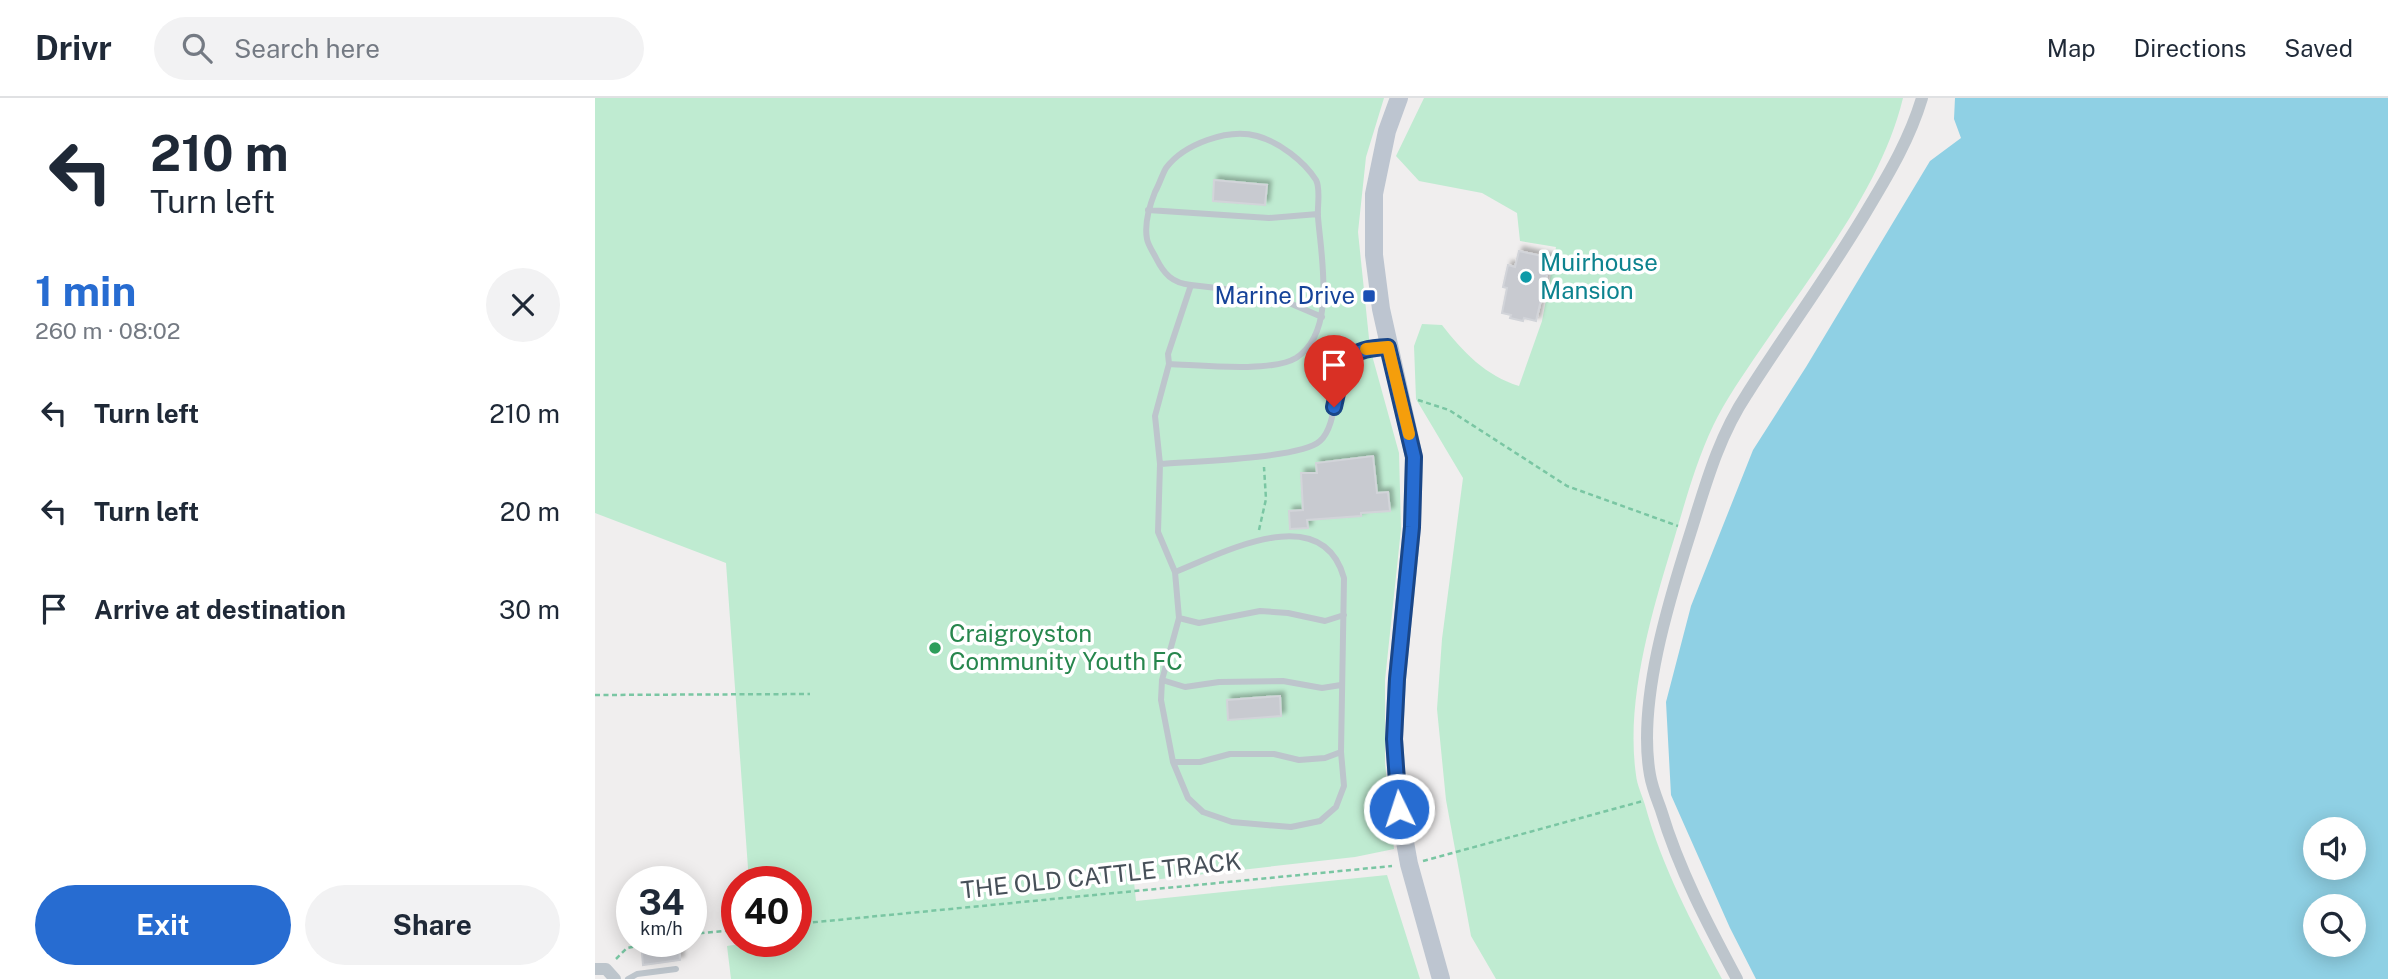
<!DOCTYPE html>
<html lang="en">
<head>
<meta charset="utf-8">
<style>
  body { margin:0; font-family:"Public Sans",sans-serif; background:#f2f2f3; color:#1f2937; height:100vh; display:flex; flex-direction:column; font-size:26px; white-space:nowrap }
  * { box-sizing:border-box; margin:0 }
  p { font-size:23px; color:#747a83 }
  .icon { flex:none; width:38px; height:38px; fill:none; stroke:currentColor; stroke-width:2; stroke-linecap:round; stroke-linejoin:round }
  .map { position:relative; flex:1; overflow:hidden }
  .drawer { display:flex; flex-direction:column; background:#fff; width:595px }
  .drawer>* { flex:none }
  .guide { background:#fff; color:#1f2937; overflow:hidden }
  .buttons { position:absolute; left:1708px; top:719px; display:grid; gap:14px }
  .buttons a { display:grid; place-items:center; width:63px; height:63px; border-radius:50%; background:#fff; box-shadow:0 4px 18px #0003; font-size:35px }
  .speed { position:absolute; left:21px; top:768px; display:flex; gap:14px; font-size:35px; font-weight:700; text-align:center }
  .speed>* { display:grid; place-content:center; width:91px; height:91px; border-radius:50%; background:#fff; box-shadow:0 4px 18px #0003; line-height:1 }
  .speed small { font-size:18px; font-weight:400 }
  .speed .limit { border:10px solid #d22; background:#fff; color:#111 }
  .pin { position:absolute; display:grid; place-items:center; width:60px; height:60px; color:#fff; margin:-72px -30px; border-radius:50% 50% 50% 0; rotate:-45deg; box-shadow:0 0 7px #0007 }
  .pin .icon { rotate:45deg }
  .me { position:absolute; width:77px; margin:-38px; rotate:356deg; stroke-linejoin:round; filter:drop-shadow(0 0 5px #0008) }
  .turn { display:flex; align-items:center; gap:24px; height:147px; padding:0 35px; font-size:32px }
  .turn .icon { width:91px; height:91px; stroke-width:2.5 }
  .turn b { display:block; font-size:49px; line-height:60px }
  .round { display:grid; place-items:center; flex:none; width:74px; height:74px; border-radius:37px; background:#f2f2f3 }
  .summary { display:flex; align-items:center; justify-content:space-between; height:119px; padding:0 35px }
  h1 { font-size:42px; font-weight:700; line-height:52px; color:#276cd1 }
  .primary-button { display:flex; gap:14px; margin-top:auto; padding:14px 35px }
  .primary-button a { flex:1; height:80px; border-radius:42px; background:#276cd1; color:#fff; font-size:28px; font-weight:700; line-height:80px; text-align:center }
  .primary-button a+a { background:#f2f2f3; color:#1f2937 }
  ul { padding:0; list-style:none }
  li { display:flex; align-items:center; gap:21px; height:98px; padding:0 35px }
  li div { flex:1 }
  li b { display:block; font-size:26px }
  li em { font-style:normal }
  header { display:flex; align-items:center; gap:42px; box-sizing:border-box; height:98px; padding:0 35px; background:#fff; border-bottom:2px solid #e0e1e3 }
  header strong { font-size:33px }
  nav { display:flex; gap:38px; margin-inline-start:auto; font-size:24px }
  .search { width:490px; height:63px; background:#f2f2f3; display:flex; align-items:center; gap:18px; box-sizing:border-box; padding:0 24px; border-radius:38px; color:#747a83; font-size:26px }
  main { display:flex; flex:1; min-height:0 }
  .map>svg:first-child { display:block }
  .green { fill:#bfebd1 }
  .water { fill:#8fd0e4; fill-rule:evenodd }
  .building { fill:#c8cad0; stroke:#d2d4d9; stroke-width:2; filter:url(#shadow) }
  .lines { fill:none; stroke-linecap:round; stroke-linejoin:round }
  .path { stroke:#7ac6a3; stroke-width:2.5; stroke-dasharray:5 3.5; stroke-linecap:butt }
  .lane { stroke:#bdc5cc; stroke-width:6 }
  .street { stroke:#bdc5cc; stroke-width:12 }
  .secondary { stroke:#bdc5d0; stroke-width:18 }
  .route-casing { stroke:#194688; stroke-width:18 }
  .route { stroke:#276cd1; stroke-width:12 }
  .slow { stroke:#f59e0b; stroke-width:12 }
  .culture-dot { fill:#0f9aa8; stroke:#fff; stroke-width:2.5 }
  .transit-dot { fill:#1a4fb4; stroke:#fff; stroke-width:2.5 }
  .leisure-dot { fill:#2e9e5b; stroke:#fff; stroke-width:2.5 }
  .labels { text-anchor:middle; stroke-width:7; stroke-linejoin:round; paint-order:stroke }
  .culture-label { font-size:24px; fill:#0d838f; stroke:#fff; text-anchor:start }
  .transit-label { font-size:24px; fill:#164399; stroke:#fff; text-anchor:end }
  .leisure-label { font-size:24px; fill:#27864d; stroke:#fff; text-anchor:start }
  .street-label { font-size:24px; fill:#475059; stroke:#fff }
</style>
</head>
<body>
<header>
<strong>Drivr</strong>
<div class="search"><svg class="icon" aria-label="search" viewBox="0 0 24 24"><circle cx="10" cy="10" r="6"/><path d="M15 15l6 6"/></svg>Search here</div>
<nav><a>Map</a><a>Directions</a><a>Saved</a></nav>
</header>
<main>
<section class="drawer">
<div class="guide">
<div class="turn"><svg class="icon" aria-label="left" viewBox="0 0 24 24"><path d="M17 20v-9H6M10 6l-5 5 5 5"/></svg><div><b>210 m</b>Turn left</div></div>
</div>
<div class="summary"><div><h1>1 min</h1><p>260 m · 08:02</p></div><a class="round"><svg class="icon" aria-label="close" viewBox="0 0 24 24"><path d="M6 6l12 12M18 6L6 18"/></svg></a></div>
<ul>
<li><svg class="icon" aria-label="left" viewBox="0 0 24 24"><path d="M17 20v-9H6M10 6l-5 5 5 5"/></svg><div><b>Turn left</b></div><em>210 m</em></li>
<li><svg class="icon" aria-label="left" viewBox="0 0 24 24"><path d="M17 20v-9H6M10 6l-5 5 5 5"/></svg><div><b>Turn left</b></div><em>20 m</em></li>
<li><svg class="icon" aria-label="arrive" viewBox="0 0 24 24"><path d="M6 21V4h12l-3 4 3 4H6"/></svg><div><b>Arrive at destination</b></div><em>30 m</em></li>
</ul>
<div class="primary-button"><a>Exit</a><a>Share</a></div>
</section>
<div class="map">
<svg width="1793" height="881" viewBox="0 0 1793 881">
  <defs>
    <filter id="shadow"><feDropShadow dx="4" dy="-4" stdDeviation="2" flood-color="#0004"/></filter>
  </defs>
  <rect width="100%" height="100%" fill="#f0eeee"/>
  <path class="green" d="M0,0H789L771,59L763,134L775,250L804,355L806,431L790,582V665L799,751L760,759L539,784L541,803L792,777L825,881H136L132,848L158,844H201V784H154L131,465L0,415Z
    M829,0H1308C1286,91 1216,176 1165,252C1148,277 1131,301 1118,328C1101,364 1091,401 1080,438C1058,510 1030,601 1041,677C1042,687 1047,697 1050,707C1067,769 1097,825 1127,881H901L876,838L851,702L842,611L847,541L868,380L821,301L819,248L827,226L847,227C868,254 891,278 924,288L947,223L961,149L925,143L922,115L887,95L824,83L801,58Z"/>
  <path class="water" d="M1360,0H1793V881H1161L1135,830L1076,697L1071,604L1096,508L1158,352L1211,269L1335,63L1366,40L1359,21ZM1720,732H1759V770H1720ZM1720,808H1759V847H1720Z"/>
  <path class="building" d="M619,82L672,87L670,107L618,103Z
    M924,153L956,160L941,223L929,220L928,223L915,220L916,217L907,215L912,190L908,189L913,167L920,169Z
    M778,358L782,395L793,394L795,413L766,415V418L712,422L713,430L695,431L694,413L708,412L706,375H722L721,365Z
    M685,598L686,618L633,622L632,602Z
    M84,850L85,862L48,867L47,855Z"/>
  <g class="lines">
    <path class="path" d="M823,302L854,312L972,388L1083,428
      M664,432L671,401L669,369
      M0,597L215,596
      M828,763L1048,703
      M201,826L797,768
      M96,836L142,832
      M21,861L32,850L62,844"/>
    <path class="lane" d="M553,112L674,120L723,116
      M596,187L673,196L727,219
      M574,266C604,267 676,275 701,260C742,234 726,159 723,119C722,109 726,91 721,82C709,63 684,44 662,38C633,30 589,46 571,70C567,77 564,87 560,94C554,109 549,125 552,141C553,147 558,154 561,160C569,176 577,185 596,187L573,256L574,266L560,318L565,366L563,434L580,474L584,520L567,582L566,602L578,664L593,700L608,714L637,724L696,729L725,723L741,709L749,688L746,654L749,480C727,401 628,455 580,474
      M565,366C597,363 705,361 725,343C746,324 736,269 760,254C768,249 782,249 791,249
      M584,520L604,525L665,513L693,515L730,523L749,517
      M567,582L590,589L624,584L688,583L727,590L746,587
      M578,664H605L635,656H679L704,662L730,660L746,654
      M33,881L42,876L81,871"/>
    <path class="street" d="M0,871H11L20,881
      M1142,881C1113,827 1084,772 1066,712C1062,701 1057,689 1055,677C1042,604 1074,502 1096,433C1111,385 1124,338 1152,296C1192,233 1236,174 1274,109C1295,74 1315,40 1327,0"/>
    <path class="secondary" d="M804,0L792,33L779,96V157L786,211L819,359L817,429L802,581L799,641L804,711L814,766L846,881"/>
  </g>
  <g class="lines">
    <g class="route-casing">
      <path id="route" d="M739,309C749,267 744,251 793,249L819,359L817,429L802,581L799,641L804,711"/>
    </g>
    <use href="#route" class="route"/>
    <path class="slow" d="M771,251L793,249L814,336"/>
  </g>
  <circle class="culture-dot" cx="931" cy="179" r="7"/>
  <rect class="transit-dot" x="767" y="191" width="14" height="14" rx="3.5"/>
  <circle class="leisure-dot" cx="340" cy="550" r="7"/>
  <g class="labels">
    <g class="culture-label">
      <text x="945" y="173">Muirhouse<tspan x="945" dy="28">Mansion</tspan></text>
    </g>
    <g class="transit-label">
      <text x="760" y="206">Marine Drive</text>
    </g>
    <g class="leisure-label">
      <text x="354" y="544">Craigroyston<tspan x="354" dy="28">Community Youth FC</tspan></text>
    </g>
    <g class="street-label">
      <text transform="translate(506 778) rotate(-6)" y="8">THE OLD CATTLE TRACK</text>
    </g>
  </g>
</svg>
<div class="buttons">
<a><svg class="icon" aria-label="sound" viewBox="0 0 24 24"><path d="M4 9h4l5-4v14l-5-4H4zM17 9q2 3 0 6"/></svg></a>
<a><svg class="icon" aria-label="search" viewBox="0 0 24 24"><circle cx="10" cy="10" r="6"/><path d="M15 15l6 6"/></svg></a>
</div>
<div class="speed"><div>34<small>km/h</small></div><div class="limit">40</div></div>
<div class="pin" style="left:739px;top:309px;background:#d93025"><svg class="icon" aria-label="arrive" viewBox="0 0 24 24"><path d="M6 21V4h12l-3 4 3 4H6"/></svg></div>
<svg class="me" style="left:804px;top:711px" viewBox="-20 -20 40 40"><circle r="17" fill="#276cd1" stroke="#fff" stroke-width="3"/><path d="M0-11L8 9 0 5-8 9z" fill="#fff"/></svg>
</div>
</main>
</body>
</html>
